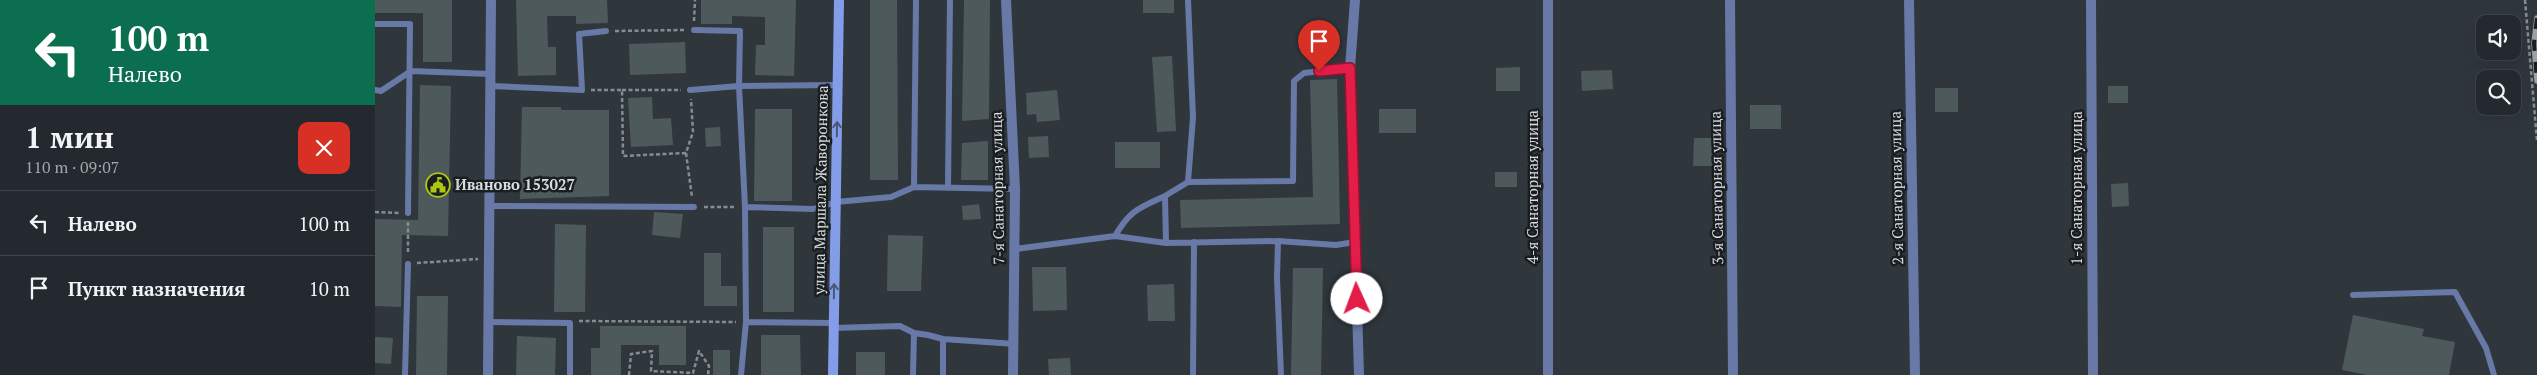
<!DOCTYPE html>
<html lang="ru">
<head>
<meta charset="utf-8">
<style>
  body { margin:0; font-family:"PT Serif",serif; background:#2b3136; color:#f1f3f6; height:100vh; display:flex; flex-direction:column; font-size:19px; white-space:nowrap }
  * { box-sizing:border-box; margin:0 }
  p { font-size:16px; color:#a3a6aa }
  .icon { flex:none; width:28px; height:28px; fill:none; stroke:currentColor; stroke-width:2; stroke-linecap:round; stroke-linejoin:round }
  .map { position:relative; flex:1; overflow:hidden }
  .drawer { display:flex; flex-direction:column; background:#23292e; width:375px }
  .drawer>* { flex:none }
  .hud { background:#0b6e4f; color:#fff; overflow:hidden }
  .tools { position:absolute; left:2101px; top:15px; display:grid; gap:10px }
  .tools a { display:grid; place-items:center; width:45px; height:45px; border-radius:10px; background:#23292e; box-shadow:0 5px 20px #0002,0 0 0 1px #40454a; font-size:25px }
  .pin { position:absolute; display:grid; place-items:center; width:42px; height:42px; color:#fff; margin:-51px -21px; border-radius:50% 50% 50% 0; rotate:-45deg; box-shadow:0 0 5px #0007 }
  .pin .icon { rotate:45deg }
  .me { position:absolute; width:55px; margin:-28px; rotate:358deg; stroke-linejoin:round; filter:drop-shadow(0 0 4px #0008) }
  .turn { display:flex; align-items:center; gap:18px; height:105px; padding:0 25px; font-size:22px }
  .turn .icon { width:65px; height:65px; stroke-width:2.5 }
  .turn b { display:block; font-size:35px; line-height:42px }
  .round { display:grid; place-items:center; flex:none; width:52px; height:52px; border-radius:10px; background:#2b3136 }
  .summary { display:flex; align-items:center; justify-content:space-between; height:85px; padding:0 25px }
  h1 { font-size:30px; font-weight:700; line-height:38px }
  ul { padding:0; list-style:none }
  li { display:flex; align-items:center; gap:15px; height:65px; padding:0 25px; border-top:1px solid #40454a }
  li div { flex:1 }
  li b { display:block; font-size:19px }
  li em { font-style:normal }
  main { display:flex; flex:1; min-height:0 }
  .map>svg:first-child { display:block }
  .building { fill:#4e595c }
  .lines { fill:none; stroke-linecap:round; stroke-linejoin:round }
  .path { stroke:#868d92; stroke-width:2.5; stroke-dasharray:4 2.5; stroke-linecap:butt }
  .lane { stroke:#6879a7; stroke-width:6 }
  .street { stroke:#6879a7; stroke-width:10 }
  .secondary { stroke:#849de8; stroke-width:10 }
  .rail-casing { stroke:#9ca2a7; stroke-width:5.5 }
  .rail { stroke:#1a1e20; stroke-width:4; stroke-dasharray:11; stroke-linecap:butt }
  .oneway { stroke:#4a577a }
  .route-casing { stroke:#92132f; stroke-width:12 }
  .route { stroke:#e11d48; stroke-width:9 }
  .labels { text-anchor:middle; stroke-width:5; stroke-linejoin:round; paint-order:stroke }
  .poi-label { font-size:15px; font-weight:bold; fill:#d8dde1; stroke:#1a1e20; text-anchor:start }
  .street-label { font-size:15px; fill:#d8dde1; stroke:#1a1e20 }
</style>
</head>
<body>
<main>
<section class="drawer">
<div class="hud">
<div class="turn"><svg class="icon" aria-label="left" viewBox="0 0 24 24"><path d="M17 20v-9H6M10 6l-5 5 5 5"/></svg><div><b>100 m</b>Налево</div></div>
</div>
<div class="summary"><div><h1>1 мин</h1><p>110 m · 09:07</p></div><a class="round" style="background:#d93025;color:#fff"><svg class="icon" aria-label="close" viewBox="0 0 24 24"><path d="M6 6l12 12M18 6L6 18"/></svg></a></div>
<ul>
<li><svg class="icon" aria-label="left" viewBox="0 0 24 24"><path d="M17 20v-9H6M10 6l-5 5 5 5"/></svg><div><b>Налево</b></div><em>100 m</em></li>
<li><svg class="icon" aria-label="arrive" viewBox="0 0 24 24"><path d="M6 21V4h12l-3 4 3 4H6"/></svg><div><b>Пункт назначения</b></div><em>10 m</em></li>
</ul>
</section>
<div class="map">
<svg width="2162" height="375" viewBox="0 0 2162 375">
  <rect width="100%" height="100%" fill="#2f373d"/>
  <path class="building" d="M0,0H77V62H48V13H0Z
    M141,0H232L233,23L201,24V16H172L173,47H181V75L143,76Z
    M326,0H421L419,76L380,75L381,45H390V17L357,16V24H326Z
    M495,0H522L523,180H495Z
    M589,0H615L614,119L587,121Z
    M768,0H799V13H768Z
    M310,42L311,73L255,75L254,44Z
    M797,56L801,131L782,132L777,57Z
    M1145,67V91H1121V68Z
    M1237,70L1238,89L1207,91L1206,71Z
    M962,79L965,224L806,228L805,200L938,197L935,80Z
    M45,85L76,86L73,236L27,235L26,307L0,306V219L43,220Z
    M1733,86H1753V103H1733Z
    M1560,88H1583V112H1560Z
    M682,90L685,120L662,122L661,114L652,115L651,93Z
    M277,97L278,119L296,118L298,145L256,147L253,98Z
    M1375,105H1406V129H1375Z
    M147,107H186V110H234V196L145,199Z
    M380,109H417V201H379Z
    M1004,109H1041V133H1004Z
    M345,127L346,146L331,147L330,128Z
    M673,136L674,157L654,158L653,137Z
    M1319,138H1339L1338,166H1318Z
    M613,141V180H586L587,143Z
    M740,142H785V168H740Z
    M1120,172H1142V187H1120Z
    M1753,183L1754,206L1737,207L1736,184Z
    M604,204L606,219L588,220L587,206Z
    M279,212L308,214L305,238L277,235Z
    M180,224L211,225L210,312H179Z
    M388,227H419V312H388Z
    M513,235L548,236L546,291H512Z
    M329,253H346V286H362V306H329Z
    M657,267H691L692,310L658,311Z
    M918,268H948L946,375H916Z
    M799,284L800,321H773L772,285Z
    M42,296H73L72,375H41Z
    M1978,315L2049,329L2047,336L2080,342L2074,375H1992L1967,370Z
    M225,326H311V365H284V345H246V375H216V348H225Z
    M386,335H425L426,375H386Z
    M142,336L181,338L180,375H141Z
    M0,337L18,338L16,364L0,363Z
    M338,350H355V375H338Z
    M481,352H510V375H481Z
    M695,358L696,375H674L673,359Z"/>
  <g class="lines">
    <path class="path" d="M2150,0L2162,141
      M319,21L320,0
      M240,31L309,30
      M216,90H247L248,156L311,153L318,132L316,99
      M247,90H306
      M311,153L317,197
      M329,207H361
      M0,212L24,213
      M33,222V254
      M42,263L103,259
      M204,321L361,322
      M254,375L256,354L277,351L276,371L318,373L324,351L334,366L333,375"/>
    <path class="lane" d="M813,0L818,117L813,182L918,181L919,81L929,73L975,68
      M0,24H35L33,213
      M319,30L365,31L364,86L463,85
      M115,86L207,90L204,34L231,31
      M0,90L6,91L36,71L115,74
      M315,90L364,86L370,207L438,209L461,202L516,197L539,187L541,0
      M813,182L790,196L791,243L903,241L961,245L980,242
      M539,187L640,189
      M573,188L575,0
      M790,196C764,208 755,210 740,236L791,243
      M113,206L319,207
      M903,241L902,278L906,375
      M640,249L740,236
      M1978,295L2080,292L2111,348L2119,375
      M114,322L195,323V375
      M371,322L459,323
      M458,328L525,326L539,333
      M568,339V375
      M30,375L33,264
      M366,375L371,322L370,207
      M538,375L539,333L553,335L568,339L640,344
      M818,375L819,242"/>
    <path class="street" d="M631,0L640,189L638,375
      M980,0L975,68L984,375
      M1355,0L1358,375
      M1534,0L1540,375
      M1716,0L1718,375
      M113,375L116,0
      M1173,375V0"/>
    <path class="secondary" d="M458,375L464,0"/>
    <g class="rail-casing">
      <path id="rail" d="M2162,18L2159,43L2162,81"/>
    </g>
    <use href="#rail" class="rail"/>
  </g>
  <defs><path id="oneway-shaft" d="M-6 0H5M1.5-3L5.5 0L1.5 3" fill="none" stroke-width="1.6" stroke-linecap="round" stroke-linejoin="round" transform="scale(1.25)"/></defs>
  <g class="oneway">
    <use href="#oneway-shaft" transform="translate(462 129) rotate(-89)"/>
    <use href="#oneway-shaft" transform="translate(459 291) rotate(-89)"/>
  </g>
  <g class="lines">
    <g class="route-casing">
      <path id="route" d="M944,71L975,68L982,299"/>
    </g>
    <use href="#route" class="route"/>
  </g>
  <defs>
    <g id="civic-ring" transform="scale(1.25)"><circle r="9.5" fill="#1a1e20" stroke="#acc612" stroke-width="1.5"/><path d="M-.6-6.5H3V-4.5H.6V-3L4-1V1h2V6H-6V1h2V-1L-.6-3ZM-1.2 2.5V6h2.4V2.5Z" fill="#acc612"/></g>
  </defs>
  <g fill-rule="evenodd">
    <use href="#civic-ring" x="63" y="185"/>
  </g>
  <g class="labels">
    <g class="poi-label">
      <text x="80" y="190">Иваново 153027</text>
    </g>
    <g class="street-label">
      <text transform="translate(1158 187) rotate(-90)" y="5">4-я Санаторная улица</text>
      <text transform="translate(623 188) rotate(-91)" y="5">7-я Санаторная улица</text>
      <text transform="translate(1342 188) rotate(-91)" y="5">3-я Санаторная улица</text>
      <text transform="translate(1522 188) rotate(-91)" y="5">2-я Санаторная улица</text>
      <text transform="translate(1702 188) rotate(-90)" y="5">1-я Санаторная улица</text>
      <text transform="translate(446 190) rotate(-89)" y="5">улица Маршала Жаворонкова</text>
    </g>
  </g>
</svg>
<div class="tools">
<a><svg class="icon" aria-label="sound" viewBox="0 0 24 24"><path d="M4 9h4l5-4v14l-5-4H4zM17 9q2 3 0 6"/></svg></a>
<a><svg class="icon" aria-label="search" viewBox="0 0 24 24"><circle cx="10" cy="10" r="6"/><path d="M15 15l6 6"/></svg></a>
</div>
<div class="pin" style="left:944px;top:71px;background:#d93025"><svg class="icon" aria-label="arrive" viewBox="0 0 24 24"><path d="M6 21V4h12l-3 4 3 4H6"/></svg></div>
<svg class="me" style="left:982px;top:299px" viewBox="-20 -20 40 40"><circle r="19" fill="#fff"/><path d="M0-13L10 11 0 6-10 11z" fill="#e11d48"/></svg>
</div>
</main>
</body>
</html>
